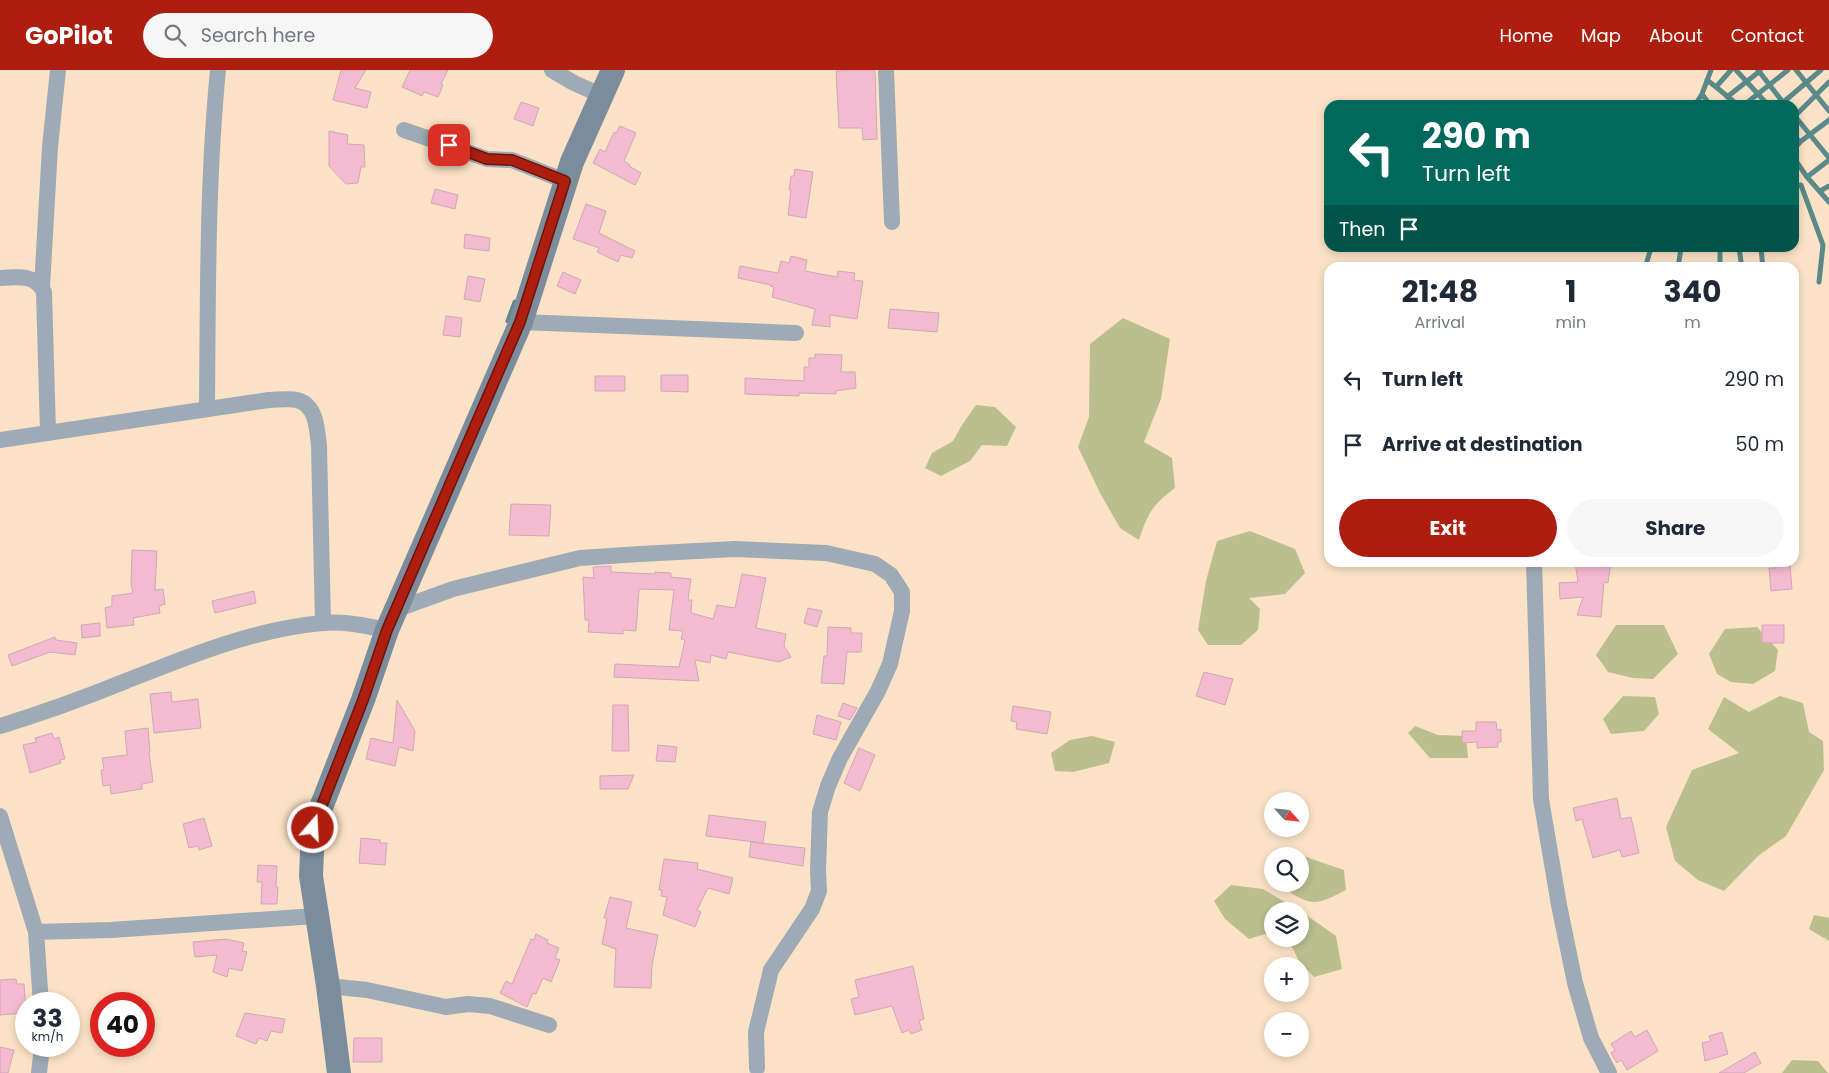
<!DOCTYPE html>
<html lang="en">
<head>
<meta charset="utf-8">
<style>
  body { margin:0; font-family:Poppins,sans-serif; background:#f6f6f7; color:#1f2937; height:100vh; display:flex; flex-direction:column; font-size:19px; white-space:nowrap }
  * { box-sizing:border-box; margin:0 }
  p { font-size:16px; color:#747a83 }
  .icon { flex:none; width:28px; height:28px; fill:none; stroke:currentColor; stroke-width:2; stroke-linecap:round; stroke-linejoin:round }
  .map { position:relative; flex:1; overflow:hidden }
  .side { position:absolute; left:1324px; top:192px; width:475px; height:305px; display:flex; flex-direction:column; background:#fff; border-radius:15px; box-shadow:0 2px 8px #0003 }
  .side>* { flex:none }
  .banner { position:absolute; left:1324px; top:30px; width:475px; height:152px; border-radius:15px; box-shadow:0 2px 8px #0003; background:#00695c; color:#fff; overflow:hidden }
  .needle { width:32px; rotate:117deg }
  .tools { position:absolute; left:1264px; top:722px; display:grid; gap:10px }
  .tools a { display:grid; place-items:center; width:45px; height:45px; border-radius:50%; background:#fff; box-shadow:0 2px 8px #0003; font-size:25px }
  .speed { position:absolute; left:15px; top:922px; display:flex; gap:10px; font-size:25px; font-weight:700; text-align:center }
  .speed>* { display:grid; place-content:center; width:65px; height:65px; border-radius:50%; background:#fff; box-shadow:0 2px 8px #0003; line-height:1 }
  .speed small { font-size:12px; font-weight:400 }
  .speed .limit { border:8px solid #d22; background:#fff; color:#111 }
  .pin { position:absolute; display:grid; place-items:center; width:42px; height:42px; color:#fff; margin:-21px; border-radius:10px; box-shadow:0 2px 8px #0006 }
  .me { position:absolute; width:55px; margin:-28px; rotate:19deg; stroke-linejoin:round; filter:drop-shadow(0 0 4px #0008) }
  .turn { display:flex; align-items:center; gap:18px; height:105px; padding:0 15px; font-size:22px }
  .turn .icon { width:65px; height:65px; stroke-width:2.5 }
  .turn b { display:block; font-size:35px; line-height:42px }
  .then { display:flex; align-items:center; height:48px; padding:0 15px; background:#0003; gap:10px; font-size:19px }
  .eta { display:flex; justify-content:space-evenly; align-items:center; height:85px; text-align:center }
  .eta b { font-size:30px; font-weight:700; line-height:35px }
  .primary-button { display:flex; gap:10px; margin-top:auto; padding:10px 15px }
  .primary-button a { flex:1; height:58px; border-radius:30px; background:#ad1e0e; color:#fff; font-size:20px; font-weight:700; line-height:58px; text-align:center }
  .primary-button a+a { background:#f6f6f7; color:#1f2937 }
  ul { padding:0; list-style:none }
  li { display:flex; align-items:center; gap:15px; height:65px; padding:0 15px }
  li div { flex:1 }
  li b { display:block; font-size:19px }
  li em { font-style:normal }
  header { display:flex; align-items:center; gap:30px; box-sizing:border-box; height:70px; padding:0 25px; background:#ad1e0e; color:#fff }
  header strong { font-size:24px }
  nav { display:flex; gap:28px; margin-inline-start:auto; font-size:18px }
  .search { width:350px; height:45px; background:#f6f6f7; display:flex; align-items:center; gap:12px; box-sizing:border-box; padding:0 18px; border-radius:28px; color:#747a83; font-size:19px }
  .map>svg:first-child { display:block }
  .green { fill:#bbbf8e }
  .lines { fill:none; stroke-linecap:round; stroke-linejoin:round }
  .stream { stroke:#598989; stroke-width:5 }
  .building { fill:#f4bacf; stroke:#cea9b6 }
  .street { stroke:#9eaab5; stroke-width:16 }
  .secondary { stroke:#7b8d9d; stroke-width:24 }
  .route-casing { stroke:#701409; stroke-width:12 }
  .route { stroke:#ad1e0e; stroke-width:9 }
</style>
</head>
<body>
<header>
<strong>GoPilot</strong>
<div class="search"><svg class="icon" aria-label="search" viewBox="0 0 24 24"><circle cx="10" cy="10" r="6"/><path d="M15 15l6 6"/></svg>Search here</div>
<nav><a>Home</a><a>Map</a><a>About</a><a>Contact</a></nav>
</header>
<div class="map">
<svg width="1829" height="1003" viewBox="0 0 1829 1003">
  <rect width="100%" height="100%" fill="#fbe2c6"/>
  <path class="green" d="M1123,248L1170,269L1161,329L1144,372L1172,388L1175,418C1152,435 1148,443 1139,470L1120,458L1100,423L1078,377L1089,347L1090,274Z
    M976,335L995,337L1016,357L1007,376L982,375L970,391L941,406L925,398L932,383L953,371L962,355Z
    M1250,461L1295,479L1305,503L1285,524L1249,528L1260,539L1258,560L1241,575H1208L1198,560L1206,511L1217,471Z
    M1616,555H1664L1678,584L1653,609L1633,608L1608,602L1596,585Z
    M1757,557L1778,580L1775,601L1753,614L1731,612L1717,604L1709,584L1725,559Z
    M1623,626L1655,627L1659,644L1644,661L1611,664L1603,649Z
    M1780,626L1803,633L1809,662L1823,671L1824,700L1786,766L1758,786L1724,821L1698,810L1675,791L1666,757L1692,700L1739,683L1708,659L1724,627L1749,642Z
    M1415,656L1438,665L1466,666L1468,688H1430L1408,663Z
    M1092,666L1115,672L1109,693L1073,702L1055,701L1051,683L1070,670Z
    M1304,786L1323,793L1344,800L1346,820C1314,837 1311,836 1282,817L1281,814H1300V788Z
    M1231,815L1263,819L1302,842L1336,866L1342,899L1314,907L1299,891L1288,869H1300V841H1272V862L1249,869L1225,849L1214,831Z
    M1814,845L1829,848V871L1809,859Z
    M1792,990L1818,991L1828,1003H1782Z"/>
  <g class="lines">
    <path class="stream" d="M1736,0L1768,35
      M1758,0L1785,35
      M1796,0L1829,41
      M1707,10L1716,17L1731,0
      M1716,17L1738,35
      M1727,27L1760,1
      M1695,35L1702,24
      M1710,35L1702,24L1711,0
      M1744,35L1788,0
      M1780,35L1821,0
      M1794,45L1829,88
      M1794,47L1829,12
      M1794,66L1800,72
      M1794,79L1800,72L1829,50
      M1794,88L1807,107L1829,132
      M1807,107L1829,90
      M1794,117L1801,115L1823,175L1819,212
      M1820,121L1829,116
      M1720,178V198
      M1739,178L1742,198
      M1761,178L1763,198
      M1645,198L1651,178
      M1678,198L1681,178
      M508,251L515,232"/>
  </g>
  <path class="building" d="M341,0H366L355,18L371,22L367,38L333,30Z
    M410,0H448L441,14L443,15L438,27L424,22L422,26L402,17Z
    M850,0H875L877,69L863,70L862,58H839L836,1Z
    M521,32L539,38L533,56L514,49Z
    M620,56L636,63L624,91L630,95L629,96L641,103L635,115L593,93L600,79L605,82L614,62L616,63Z
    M329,61L348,65L347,74L364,75L365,97H361L358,113L346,114L329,96Z
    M795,99L813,102L806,148L788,145L791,120H789L791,106H794Z
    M435,119L458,125L455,139L431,133Z
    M586,134L606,141L599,163L635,181L632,188L621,185L618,192L597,182L599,178L573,169Z
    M465,164L490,168L489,181L464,178Z
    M791,186L807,190L805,201L837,207L838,201L855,203L854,210L863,211L857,249L830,245V257L812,255L815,239L772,227L774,217L770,216L771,215L738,208L740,196L778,203L781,191L789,193Z
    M563,202L581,210L575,224L557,216Z
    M468,206L485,209L480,232L464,229Z
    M890,239L939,243L937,262L888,258Z
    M446,246L462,248L460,267L443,265Z
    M815,284L842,285L841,302H855L856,318L836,321V324L799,323V326L745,324V308L804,311V297H809V288H815Z
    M661,305H688V322L661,321Z
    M595,306H625V321H595Z
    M511,434L551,435L549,466L509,465Z
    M132,480L157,481L155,520L163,519L165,534L159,536L160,543L133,548L134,555L107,558L105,538L112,536V526L133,523L131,515Z
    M1575,492H1611L1608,513L1604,512L1601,547L1577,545L1583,527L1560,529L1559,513L1578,512Z
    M1790,494L1792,519L1771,521L1769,498H1776L1775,495Z
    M611,496V502L655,504V502L671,503V507L691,509L688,530H692L691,543L713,549L717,535L735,538L742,504L766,508L756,558L786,564L784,576L791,587L779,592L728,582L726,589L711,585L710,593L695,590L699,611L614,607L615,594L679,597L685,570L681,569L683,561L669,560L674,520L639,519L636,561L623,560V564L588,562L589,550H585L583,507L594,508L593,497Z
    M254,521L256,533L215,543L212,531Z
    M808,538L822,541L817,557L804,553Z
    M100,553V566L82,568L81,555Z
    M1762,555H1784V573H1762Z
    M828,557L851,558V563H862L861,582H847L844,614L821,613L824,586H827Z
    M55,567L56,570L77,573L75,585L50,582L12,596L8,585Z
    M1204,602L1233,609L1225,635L1196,626Z
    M171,622L172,632L198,629L201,658L154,663L150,624Z
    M397,630L415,661L413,681L399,677L395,696L366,689L371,668L393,673Z
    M843,633L857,638L850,650L838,646Z
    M613,635H628L629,681H612Z
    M1013,636L1051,642L1047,664L1016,659L1017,652L1011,651Z
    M817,645L841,652L836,670L813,664Z
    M1476,652H1496L1497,660L1501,659V672H1498V677L1477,678V672L1462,673V661H1476Z
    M148,658L150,682H149L153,712L142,714V719L111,724L110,715L103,716L101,700H104L102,688L127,685L125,661Z
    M52,663L54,669L59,667L65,689L60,690L61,693L30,703L23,675L36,672L35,668Z
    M658,675L677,677L675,692L656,691Z
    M859,678L875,685L860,721L844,713Z
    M634,705L628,719H600V706Z
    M1617,728L1621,749L1631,747L1639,783L1622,787L1620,780L1593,788L1582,749L1576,751L1573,738Z
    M709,745L766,752L763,773L706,766Z
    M204,748L212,776L199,780L198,776L189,778L183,754Z
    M361,768L380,770V773H387L385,795L359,793Z
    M751,772L805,778L803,796L749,787Z
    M664,789L698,793L697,799L733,808L729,824L708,818L697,840L701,842L695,857L663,845L667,827L661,826L662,820H659Z
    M258,795L277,796L276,817H278L277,834H261L262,812H257Z
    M610,827L632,832L626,858L658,865L652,896L651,918L614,917L616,879L602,874L607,848H604Z
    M536,864L548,870L547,873L559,878L555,888L560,890L551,912L543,908L536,924L533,923L527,937L500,923L506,911L512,914L531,869L534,870Z
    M226,869L244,873L242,881L247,882L242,901L229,898L227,907L213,902L217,885L195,887L193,872Z
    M913,896L924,949L919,951L922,960L911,964L909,960L902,963L892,936L855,945L851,929L859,927L855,910Z
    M16,909L17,914H24L26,943L0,945V910Z
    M245,943L285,949L282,963L271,961L267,971L259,968L256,974L236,966Z
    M1647,960L1658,981L1627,1000L1621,990L1617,993L1611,983L1615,980L1611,974L1631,961L1635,967Z
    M1722,962L1728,984L1705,991L1702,973L1711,971L1709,966Z
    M354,968H382V992H353Z
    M0,977L14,980L8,1003H0Z
    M1755,982L1761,993L1744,1003H1719Z"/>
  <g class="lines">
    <path class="street" d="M552,0L574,13L603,26
      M886,0L892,152
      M404,60L487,89L512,90L565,111
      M0,208C17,207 36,204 44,222L48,362
      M42,217L50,77L58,0
      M521,252L796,263
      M207,338C208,225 207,113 218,0
      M0,370L269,330C278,330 289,328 297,330C317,335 317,360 319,376L323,553
      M1534,492L1541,729L1559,835L1575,913L1591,968L1609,1003
      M395,540L453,519L580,488L640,484L735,479L826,483L875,494L891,505L902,522V541L890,594L878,621L840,688L828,716L820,742L818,800L819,821L812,839L771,900L756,962L757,998
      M0,656C43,643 84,628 126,611C189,586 254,559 323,553C344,551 366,556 387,560
      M0,746L36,862L41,934
      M36,862L111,860L316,846
      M328,916L367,920L446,937L468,934L490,936L549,955
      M39,1003L42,976"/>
    <path class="secondary" d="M339,1003L328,916L311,806L313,758L363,630L387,560L521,252L572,92L613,0"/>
  </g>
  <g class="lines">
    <g class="route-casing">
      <path id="route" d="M313,758L363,630L387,560L520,252L565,111L512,90L487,89L449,75"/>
    </g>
    <use href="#route" class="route"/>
  </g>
</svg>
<div class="tools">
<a><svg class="needle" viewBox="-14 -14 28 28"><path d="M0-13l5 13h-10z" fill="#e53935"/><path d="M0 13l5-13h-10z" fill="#747a83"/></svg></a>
<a><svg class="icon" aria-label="search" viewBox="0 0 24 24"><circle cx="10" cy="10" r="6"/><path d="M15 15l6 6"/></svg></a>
<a><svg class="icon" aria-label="layers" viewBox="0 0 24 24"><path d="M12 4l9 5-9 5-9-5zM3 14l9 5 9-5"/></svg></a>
<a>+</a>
<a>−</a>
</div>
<div class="speed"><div>33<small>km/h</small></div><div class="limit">40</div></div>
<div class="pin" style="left:449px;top:75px;background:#d93025"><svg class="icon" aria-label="arrive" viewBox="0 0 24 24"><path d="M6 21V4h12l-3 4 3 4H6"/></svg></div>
<svg class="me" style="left:313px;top:758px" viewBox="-20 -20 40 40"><circle r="17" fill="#ad1e0e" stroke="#fff" stroke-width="3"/><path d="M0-11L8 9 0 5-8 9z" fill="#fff"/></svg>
<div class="banner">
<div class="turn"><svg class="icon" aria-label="left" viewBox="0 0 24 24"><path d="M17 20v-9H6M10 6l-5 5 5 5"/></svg><div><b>290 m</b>Turn left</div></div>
<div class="then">Then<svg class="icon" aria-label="arrive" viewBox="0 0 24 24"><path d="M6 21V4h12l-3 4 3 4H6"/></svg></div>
</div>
<section class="side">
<div class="eta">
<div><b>21:48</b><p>Arrival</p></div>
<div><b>1</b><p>min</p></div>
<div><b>340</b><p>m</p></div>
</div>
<ul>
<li><svg class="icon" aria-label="left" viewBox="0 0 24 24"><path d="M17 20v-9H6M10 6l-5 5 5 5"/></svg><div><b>Turn left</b></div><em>290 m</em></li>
<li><svg class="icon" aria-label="arrive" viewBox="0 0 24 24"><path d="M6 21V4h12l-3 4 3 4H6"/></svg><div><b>Arrive at destination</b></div><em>50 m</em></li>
</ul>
<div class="primary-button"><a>Exit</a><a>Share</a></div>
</section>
</div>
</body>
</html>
